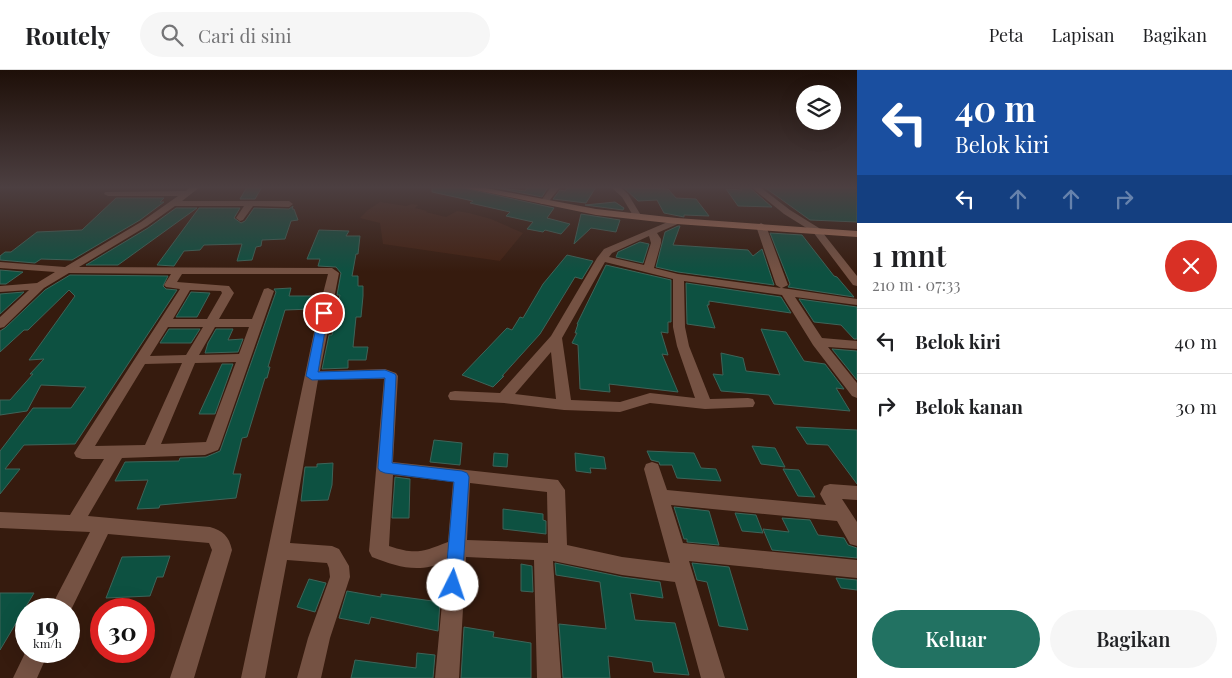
<!DOCTYPE html>
<html lang="id">
<head>
<meta charset="utf-8">
<style>
  body { margin:0; font-family:"Playfair Display",serif; background:#f6f6f6; color:#202124; height:100vh; display:flex; flex-direction:column; font-size:19px; white-space:nowrap }
  * { box-sizing:border-box; margin:0 }
  p { font-size:16px; color:#757577 }
  .icon { flex:none; width:28px; height:28px; fill:none; stroke:currentColor; stroke-width:2; stroke-linecap:round; stroke-linejoin:round }
  .map { position:relative; flex:1; overflow:hidden }
  .side { display:flex; flex-direction:column; background:#fff; width:375px }
  .side>* { flex:none }
  .banner { background:#1a4fa0; color:#fff; overflow:hidden }
  .controls { position:absolute; left:796px; top:15px; display:grid; gap:10px }
  .controls a { display:grid; place-items:center; width:45px; height:45px; border-radius:50%; background:#fff; box-shadow:0 5px 20px #0002; font-size:25px }
  .speed { position:absolute; left:15px; top:528px; display:flex; gap:10px; font-size:25px; font-weight:700; text-align:center }
  .speed>* { display:grid; place-content:center; width:65px; height:65px; border-radius:50%; background:#fff; box-shadow:0 5px 20px #0002; line-height:1 }
  .speed small { font-size:12px; font-weight:400 }
  .speed .limit { border:8px solid #d22; background:#fff; color:#111 }
  .pin { position:absolute; display:grid; place-items:center; width:42px; height:42px; color:#fff; margin:-21px; border:2px solid #fff; border-radius:50%; box-shadow:0 1px 5px #0007 }
  .me { position:absolute; width:55px; margin:-28px; rotate:4deg; stroke-linejoin:round; filter:drop-shadow(0 0 4px #0008) }
  .turn { display:flex; align-items:center; gap:18px; height:105px; padding:0 15px; font-size:22px }
  .turn .icon { width:65px; height:65px; stroke-width:2.5 }
  .turn b { display:block; font-size:35px; line-height:42px }
  .lanes { display:flex; align-items:center; height:48px; padding:0 15px; background:#0003; justify-content:center; gap:25px; direction:ltr }
  .lanes .off { opacity:.35 }
  .round { display:grid; place-items:center; flex:none; width:52px; height:52px; border-radius:26px; background:#f6f6f6 }
  .headline { display:flex; align-items:center; justify-content:space-between; height:85px; padding:0 15px }
  h1 { font-size:30px; font-weight:600; line-height:38px }
  .action { display:flex; gap:10px; margin-top:auto; padding:10px 15px }
  .action a { flex:1; height:58px; border-radius:30px; background:#227262; color:#fff; font-size:20px; font-weight:600; line-height:58px; text-align:center }
  .action a+a { background:#f6f6f6; color:#202124 }
  ul { padding:0; list-style:none }
  li { display:flex; align-items:center; gap:15px; height:65px; padding:0 15px; border-top:1px solid #e0e0e0 }
  li div { flex:1 }
  li b { display:block; font-size:19px }
  li em { font-style:normal }
  header { display:flex; align-items:center; gap:30px; box-sizing:border-box; height:70px; padding:0 25px; background:#fff; border-bottom:1px solid #e0e0e0 }
  header strong { font-size:24px }
  nav { display:flex; gap:28px; margin-inline-start:auto; font-size:18px }
  .search { width:350px; height:45px; background:#f6f6f6; display:flex; align-items:center; gap:12px; box-sizing:border-box; padding:0 18px; border-radius:28px; color:#757577; font-size:19px }
  main { display:flex; flex:1; min-height:0 }
  .map>svg:first-child { display:block }
  .built { fill:#432112 }
  .building { fill:#0d5141; stroke:#3e6459 }
  .lines { fill:none; stroke-linecap:round; stroke-linejoin:round }
  .minor { fill:#755243; fill-rule:evenodd }
  .secondary { fill:#a36c54; fill-rule:evenodd }
  .route { fill:#1a73e8; stroke:#114b97 }
</style>
</head>
<body>
<header>
<strong>Routely</strong>
<div class="search"><svg class="icon" aria-label="search" viewBox="0 0 24 24"><circle cx="10" cy="10" r="6"/><path d="M15 15l6 6"/></svg>Cari di sini</div>
<nav><a>Peta</a><a>Lapisan</a><a>Bagikan</a></nav>
</header>
<main>
<div class="map">
<svg width="857" height="608" viewBox="0 0 857 608">
  <rect width="100%" height="100%" fill="#361b0e"/>
  <path class="built" d="M380,132L406,136L412,134L418,135L415,138L427,141L426,142L446,147L457,141L469,143L491,149L523,163L500,191L383,174L380,153L360,148L368,140Z"/>
  <path class="building" d="M247,117H262L255,129H240Z
    M432,117H459L554,138L547,148L570,154L561,164L545,160L543,162L527,159L533,152L506,146L510,142L470,133L473,131L432,122Z
    M492,117L525,121L528,117H548L542,127Z
    M568,117H596L586,133L553,129L560,120L565,121Z
    M623,117L668,119L676,128L696,129L709,146L684,145V147L664,143L657,130L638,131Z
    M739,117H749L772,137L738,136L726,119L742,120Z
    M764,117H857V152L810,150Z
    M116,128H164L160,132H164L140,150L72,190L41,189L35,193L0,190V186L5,182H11L37,162L82,160Z
    M615,132L624,138L623,140L585,135Z
    M293,136L292,139H294L298,150L291,151L285,169L262,170L261,176L256,177L252,190L237,191L242,174L204,175L200,180L184,181L174,196L157,195L199,138H240L234,148L241,153L245,151L254,138L289,139Z
    M176,138H197L118,195H86L148,158Z
    M581,144L620,150L616,162L591,158L574,174Z
    M678,156H680L673,175L748,180L753,186L762,179L774,215L678,202L656,197L665,162Z
    M319,160L349,161L346,166H360L358,184H356L352,206H358V216H363V226L361,247H356L353,277H368L366,290H348V298L322,299L329,265H332L340,225H337L341,203L336,197L318,196L320,189H307Z
    M770,163L802,165L834,206L837,207L854,227L788,217L790,214Z
    M640,172L649,174L643,193L616,187L618,182Z
    M567,185L593,191L582,209L575,207L540,264L502,306H504L493,317L462,305L507,258L512,260L520,247L523,248L543,214Z
    M606,195L671,210V252H668V263L661,262L668,285L662,284L678,322L609,314L610,322L580,319L578,275L572,273L577,263H575L578,254H577Z
    M0,200L23,202L6,214H0Z
    M70,205L168,206L163,216L166,219L177,220L75,374L24,375L5,399H20L0,424V381L33,338H71L86,317L41,315L27,341L0,345V330H10L33,304H30L44,289L29,290L75,226L69,220L28,260H24L0,282V261L5,258L45,220Z
    M686,213L781,227L791,243L709,231V235H707L715,258L687,254Z
    M291,218L289,226H316L313,239L285,240L268,297H270L267,308H265L247,367L242,368L233,404H241L236,428L160,435L159,438L137,439L148,410L115,411L125,392L179,391L180,388L206,387L220,381L276,222L274,219Z
    M24,222L0,244V224Z
    M191,222L210,223L197,247H176Z
    M799,229L857,237V269H854L841,255L814,252Z
    M169,259H200L191,273H160Z
    M216,259H233L228,270L243,269L238,282L205,283L208,273Z
    M761,259L786,262L804,291L825,294L844,319L836,318L850,341L774,334L769,325L721,321L713,304L723,305L721,283L743,288L746,301L780,305Z
    M832,279L857,281V310Z
    M222,294H233L215,344H199Z
    M796,357L857,360V414L828,375L807,374Z
    M434,370L462,373L460,395L430,392Z
    M752,376L775,378L785,397L761,394Z
    M647,381L694,383L701,398L716,399L721,411L677,408L672,395H660L659,392L651,390Z
    M494,383L508,384L507,397L493,396Z
    M575,383L604,387L606,399L590,398L591,403L576,401Z
    M333,393L332,415L328,430L301,431L305,397H317V394Z
    M783,399L799,400L815,427L798,426Z
    M395,407L410,409L409,448H392Z
    M674,437L709,441L719,475L687,472V469H684Z
    M503,439L543,444V450L546,451V464L503,459Z
    M735,443L756,445L763,463L742,461Z
    M782,448L810,450L818,465L844,468L848,475L857,478V488L772,480L763,459L789,462Z
    M170,486L163,507H157L150,526L106,528L122,487Z
    M555,493L622,507L660,512L663,528L630,523L635,550L675,553L689,605L654,602L652,592L608,586L610,608H563L559,554L606,559L600,512L556,505Z
    M692,493L729,497L748,560L719,556L707,512L697,510Z
    M521,494L532,496L533,522L521,521Z
    M836,508L857,510V520L841,518Z
    M309,509L326,513L315,542L297,537Z
    M347,521L381,527V524L440,532L438,561L371,547L369,554L339,548Z
    M0,523H34L0,580Z
    M464,557L494,562L493,567L531,573V608H461Z
    M417,583L435,585L433,608H351L355,590L416,598Z"/>
  <g class="lines">
    <path class="minor" d="M190,117H200L182,131H289L293,134L289,137L253,136L243,150L240,151L236,148L244,136H175L147,156L79,197L332,198L339,203L320,301L385,299L396,303L398,306L393,392L558,410L565,420L567,475L622,487L670,493L644,399L646,394L652,392L658,394L667,420L826,435L820,424L824,416L830,414L857,416V430L842,429L857,452V476L850,474L837,451L671,435L683,473L857,490V508L689,491L725,608H701L675,512L622,505L553,491L561,608H537L534,490L466,487L459,608H435L446,491C419,504 398,497 372,487L369,481L384,309L318,310L290,473L332,476L339,479L349,496L350,507L330,568L321,608H297L308,568L330,507L329,498L327,493L287,490L265,608H241L318,243L328,204H182L177,212L229,216L234,223L219,249H252L264,219L268,218L274,221L220,376L218,380L205,385L122,388L88,446L210,457C223,461 229,466 232,480L194,608H170L212,480L209,473L108,464L69,544V539H50L90,462L0,458V442L70,445L104,389H82L76,387L74,383L180,219L166,217L164,215L171,204L69,203L44,218L4,257L0,258V247L29,220L0,222V216L37,213L55,202L0,198V192L65,197L141,152L178,126H108L104,124L105,122L186,121ZM190,220L221,221L222,223L207,249H173ZM168,257H203L186,285L150,286ZM215,257H249L239,284L199,285ZM236,292L206,372L161,374L195,293ZM182,293L145,375L95,376L145,294ZM393,405L453,412L448,472C422,482 416,485 389,476ZM470,413L547,422L548,473L467,470Z
      M551,117H560L547,134H541L540,132Z
      M611,117H620L628,124L642,147L641,149H635L622,127Z
      M751,117H760L790,140L819,158L857,206V216L853,215L813,162L784,144Z
      M677,148L680,149V153L657,163L661,169V173L654,198L678,204L781,218L776,215L756,156L761,153L766,156L788,215L782,218L857,229V235L795,227L822,268L857,271V279L828,277L857,313V328L852,326L813,275L782,225L684,211L685,257L689,276L710,329L748,328L753,329L755,333L753,337L705,339L650,333L620,342L564,340L504,333L450,330L448,326L450,322L455,321L500,323L551,266L597,188L604,179ZM649,166L651,173L644,195L609,187L612,183ZM605,192L673,209V257L677,276L695,328L650,323L620,332L571,330L562,268ZM551,282L556,329L515,324Z
      M26,581H49L37,608H13Z"/>
    <path class="secondary" d="M461,117H480L596,139L677,148L857,161V167L677,154L596,145Z"/>
  </g>
  <linearGradient id="sky" x2="0" y2="1"><stop stop-color="#1e0f08"/><stop offset="0.58" stop-color="#4c3f41"/><stop offset="1" stop-color="#4c3f41" stop-opacity="0"/></linearGradient>
  <rect width="857" height="202" fill="url(#sky)"/>
  <path class="route" d="M324,240L328,243L318,302L385,300L395,304L396,306L392,393L462,401L467,403L469,407L462,515L459,521L453,523L447,521L445,515L454,412L385,403L380,401L378,398L385,308L312,310L306,306L319,243Z"/>
</svg>
<div class="controls">
<a><svg class="icon" aria-label="layers" viewBox="0 0 24 24"><path d="M12 4l9 5-9 5-9-5zM3 14l9 5 9-5"/></svg></a>
</div>
<div class="speed"><div>19<small>km/h</small></div><div class="limit">30</div></div>
<div class="pin" style="left:324px;top:243px;background:#d93025"><svg class="icon" aria-label="arrive" viewBox="0 0 24 24"><path d="M6 21V4h12l-3 4 3 4H6"/></svg></div>
<svg class="me" style="left:453px;top:515px" viewBox="-20 -20 40 40"><circle r="19" fill="#fff"/><path d="M0-13L10 11 0 6-10 11z" fill="#1a73e8"/></svg>
</div>
<section class="side">
<div class="banner">
<div class="turn"><svg class="icon" aria-label="left" viewBox="0 0 24 24"><path d="M17 20v-9H6M10 6l-5 5 5 5"/></svg><div><b>40 m</b>Belok kiri</div></div>
<div class="lanes"><svg class="icon" aria-label="left" viewBox="0 0 24 24"><path d="M17 20v-9H6M10 6l-5 5 5 5"/></svg><svg class="icon off" aria-label="ahead" viewBox="0 0 24 24"><path d="M12 20V5M6 11l6-6 6 6"/></svg><svg class="icon off" aria-label="ahead" viewBox="0 0 24 24"><path d="M12 20V5M6 11l6-6 6 6"/></svg><svg class="icon off" aria-label="right" viewBox="0 0 24 24"><path d="M7 20v-9h11M14 6l5 5-5 5"/></svg></div>
</div>
<div class="headline"><div><h1>1 mnt</h1><p>210 m · 07:33</p></div><a class="round" style="background:#d93025;color:#fff"><svg class="icon" aria-label="close" viewBox="0 0 24 24"><path d="M6 6l12 12M18 6L6 18"/></svg></a></div>
<ul>
<li><svg class="icon" aria-label="left" viewBox="0 0 24 24"><path d="M17 20v-9H6M10 6l-5 5 5 5"/></svg><div><b>Belok kiri</b></div><em>40 m</em></li>
<li><svg class="icon" aria-label="right" viewBox="0 0 24 24"><path d="M7 20v-9h11M14 6l5 5-5 5"/></svg><div><b>Belok kanan</b></div><em>30 m</em></li>
</ul>
<div class="action"><a>Keluar</a><a>Bagikan</a></div>
</section>
</main>
</body>
</html>
